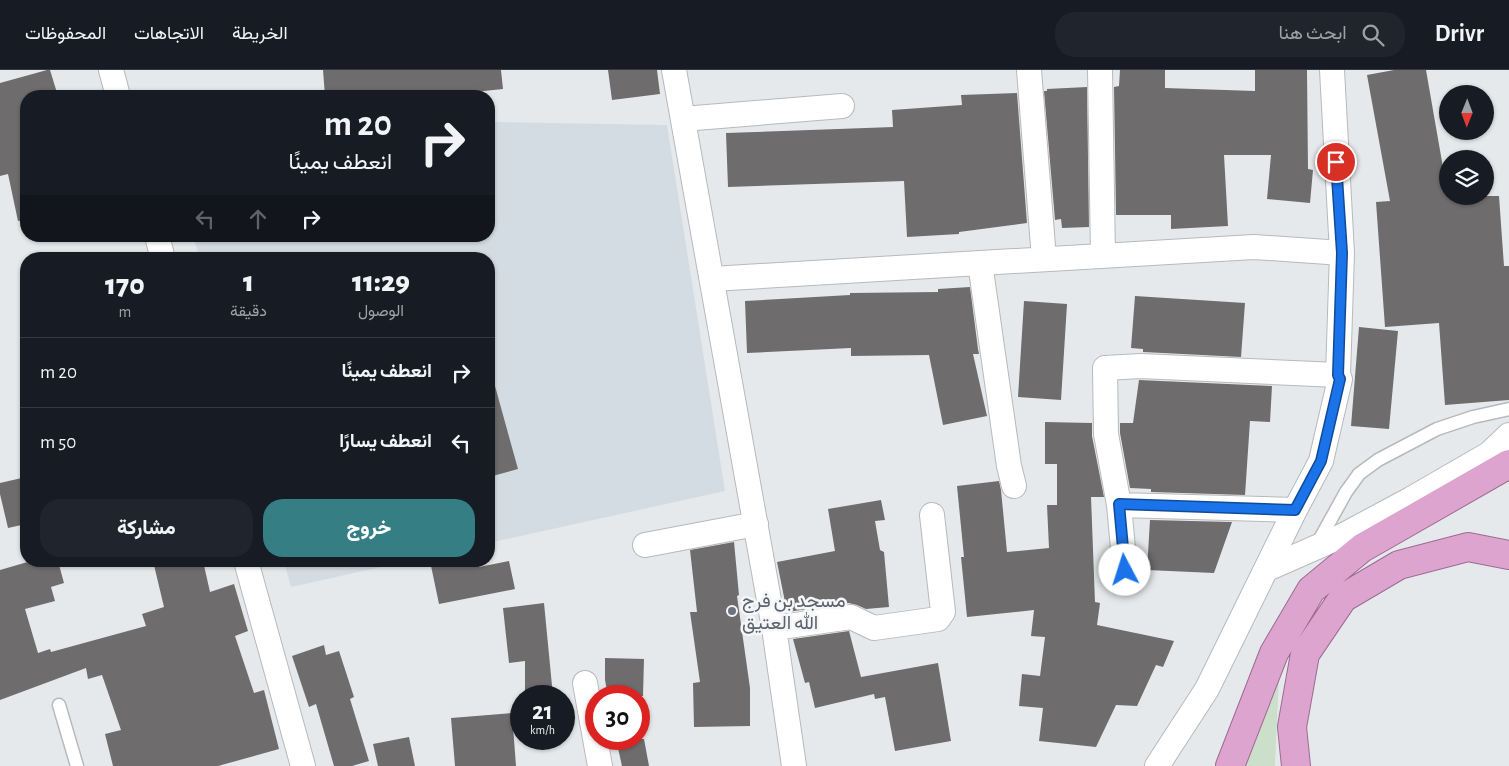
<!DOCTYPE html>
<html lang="ar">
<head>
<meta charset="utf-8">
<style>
  body { margin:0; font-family:"Alegreya Sans",Vazirmatn,sans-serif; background:#20242c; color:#f1f3f6; direction:rtl; height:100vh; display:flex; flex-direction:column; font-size:19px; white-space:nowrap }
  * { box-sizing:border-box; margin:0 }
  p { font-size:16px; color:#9ea1a6 }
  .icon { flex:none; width:28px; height:28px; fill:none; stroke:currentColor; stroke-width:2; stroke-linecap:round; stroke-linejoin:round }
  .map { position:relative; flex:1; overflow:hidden; direction:ltr }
  .drawer { position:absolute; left:20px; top:182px; width:475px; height:315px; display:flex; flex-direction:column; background:#171b24; border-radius:20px; box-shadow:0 1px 4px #0004; direction:rtl }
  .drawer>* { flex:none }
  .banner { position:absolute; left:20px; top:20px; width:475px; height:152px; border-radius:20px; box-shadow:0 1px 4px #0004; direction:rtl; background:#171b24; color:#f1f3f6; overflow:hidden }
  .needle { width:32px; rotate:181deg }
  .fabs { position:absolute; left:1439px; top:15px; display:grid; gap:10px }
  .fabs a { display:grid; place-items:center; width:55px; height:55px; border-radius:50%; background:#171b24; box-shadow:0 1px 4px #0004; font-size:25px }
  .speed { position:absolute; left:510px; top:615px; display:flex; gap:10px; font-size:25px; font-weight:700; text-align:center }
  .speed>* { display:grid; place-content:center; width:65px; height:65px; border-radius:50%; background:#171b24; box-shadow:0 1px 4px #0004; line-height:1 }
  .speed small { font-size:12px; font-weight:400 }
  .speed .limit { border:8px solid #d22; background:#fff; color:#111 }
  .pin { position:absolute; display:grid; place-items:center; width:42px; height:42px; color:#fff; margin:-21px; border:2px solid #fff; border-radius:50%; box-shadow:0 1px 5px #0007 }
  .me { position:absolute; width:55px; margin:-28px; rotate:355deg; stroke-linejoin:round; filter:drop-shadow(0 0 4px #0008) }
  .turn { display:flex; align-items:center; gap:18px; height:105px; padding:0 20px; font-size:22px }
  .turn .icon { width:65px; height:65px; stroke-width:2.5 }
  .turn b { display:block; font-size:35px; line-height:42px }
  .lanes { display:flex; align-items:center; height:48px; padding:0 20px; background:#0003; justify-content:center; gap:25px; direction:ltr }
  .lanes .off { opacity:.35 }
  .eta { display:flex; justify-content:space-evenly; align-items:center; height:85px; text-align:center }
  .eta b { font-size:30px; font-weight:800; line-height:35px }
  .primary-button { display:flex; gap:10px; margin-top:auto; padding:10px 20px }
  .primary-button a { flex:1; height:58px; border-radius:20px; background:#357e84; color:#fff; font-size:20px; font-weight:800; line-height:58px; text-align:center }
  .primary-button a+a { background:#20242c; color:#f1f3f6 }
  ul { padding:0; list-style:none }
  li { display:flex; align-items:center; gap:15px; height:70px; padding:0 20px; border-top:1px solid #363941 }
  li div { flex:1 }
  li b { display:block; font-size:19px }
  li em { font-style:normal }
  header { display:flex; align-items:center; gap:30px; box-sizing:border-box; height:70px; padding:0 25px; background:#171b24; border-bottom:1px solid #363941 }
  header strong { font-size:24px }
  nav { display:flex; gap:28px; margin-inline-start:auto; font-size:18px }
  .search { width:350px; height:45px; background:#20242c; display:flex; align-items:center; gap:12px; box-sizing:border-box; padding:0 18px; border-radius:20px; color:#9ea1a6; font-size:19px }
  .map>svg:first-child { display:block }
  .built { fill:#d4dce3 }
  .green { fill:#ccdfca }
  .building { fill:#6f6c6d }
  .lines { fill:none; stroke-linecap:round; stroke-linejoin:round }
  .service-casing { stroke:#b7b9bc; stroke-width:15 }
  .minor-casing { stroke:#b7b9bc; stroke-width:26 }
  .trunk-casing { stroke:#9b6c90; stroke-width:30 }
  .service { stroke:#fff; stroke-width:12 }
  .minor { stroke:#fff; stroke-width:24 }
  .trunk { stroke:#dea4d0; stroke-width:28 }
  .route-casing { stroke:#114b97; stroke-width:12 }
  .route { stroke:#1a73e8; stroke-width:9 }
  .worship-dot { fill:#6b7280; stroke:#f4f6f8; stroke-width:2 }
  .labels { text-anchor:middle; stroke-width:5; stroke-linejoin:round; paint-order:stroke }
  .worship-label { font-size:19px; fill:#5b616d; stroke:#f4f6f8; text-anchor:start }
</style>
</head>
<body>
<header>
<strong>Drivr</strong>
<div class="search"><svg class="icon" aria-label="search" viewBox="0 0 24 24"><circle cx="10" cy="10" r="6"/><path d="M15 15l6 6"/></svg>ابحث هنا</div>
<nav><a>الخريطة</a><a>الاتجاهات</a><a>المحفوظات</a></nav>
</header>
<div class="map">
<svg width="1509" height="696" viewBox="0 0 1509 696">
  <rect width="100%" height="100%" fill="#e6e9eb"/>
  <path class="built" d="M489,52L667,55L725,421L489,473V189H200L193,166H489Z
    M284,491H408L291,517Z"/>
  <path class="green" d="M1279,606L1275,696H1238Z"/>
  <path class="building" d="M47,0H50L58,26H26V150L18,151L8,104L0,106V13Z
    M323,0H501L503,19L437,26H325Z
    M608,0H657L660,24L612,30Z
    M1120,0H1165V18L1255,21V0H1307L1308,99L1313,100L1310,133L1267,129L1271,85H1224L1228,156L1171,159V145H1116L1114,17L1119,16Z
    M1394,0H1426L1448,126H1499L1504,196H1509V330L1445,335L1439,253L1385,257L1376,132L1390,131L1367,5Z
    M1087,17L1089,157L1062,158L1061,149L1055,150L1044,21H1047V19Z
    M1017,23L1027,153L959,162V164L907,167L904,111L728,117L726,63L893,57L892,40L962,35L961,25Z
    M970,217L978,279L979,284H973L987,346L943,355L929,285L851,286V278L747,283L745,231L850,225V223L938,222V219Z
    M1135,226L1245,233L1241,287L1143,282V279L1131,278Z
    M1024,231L1067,234L1061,330L1018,327Z
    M1359,257L1398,261L1389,359L1351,356Z
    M1139,310L1272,316L1270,352L1250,351L1245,425L1151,422V419L1130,418L1120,363V353H1133Z
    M489,316H495L518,399L489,407Z
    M1045,352L1092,353V366L1104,427H1091L1095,532L1100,533L1097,555L1174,571L1163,597L1156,595L1137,636L1116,635L1096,677L1039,671L1043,638L1019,636L1022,604L1040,606L1045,567L1031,566L1034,540L967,547L961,487H964L957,416L999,411L1001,420L1007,482L1049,478L1047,435H1057V394H1045Z
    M26,407V454L8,458L0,424V413Z
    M881,430L885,450L875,451L880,480L884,482L889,537L866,539L857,535L849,533L787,542L777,492L835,481L828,439Z
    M1150,450L1232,452L1214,503L1147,500Z
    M734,472L739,525L737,526L750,618V656L694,657L693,613L700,612L690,542H697L690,480Z
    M31,491H58L64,513L51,517L55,531L25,539L38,583L50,579L51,582L146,556L142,544L164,537L153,491H203L210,522L234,514L248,561L235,566L254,623L264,620L279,679L218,696H113L105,664L121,660L102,605L88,609L86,598L0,630V500Z
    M430,491H478L479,497L509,491L515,519L439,534Z
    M544,533L553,626H525V591L509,593L503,538Z
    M849,561L861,607L938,593L951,671L895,681L885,627L875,629L874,624L815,638L809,612L805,613L793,569Z
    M324,575L326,585L339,581L354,627L350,629L369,691L352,696H334L316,634L309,637L292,586Z
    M605,588L644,589L643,626H608L605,610Z
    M512,643L516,696H455L451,648Z
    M409,667L415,696H378L373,674Z
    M616,669H644L649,696H622Z"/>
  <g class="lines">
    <g class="service-casing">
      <path id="service" d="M1316,476L1346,422L1359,404L1378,390L1437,359L1473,347L1509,339
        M59,635L77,696"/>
    </g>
    <g class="minor-casing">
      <path id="minor" d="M111,0L118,26
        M674,0L774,558L794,696
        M1029,0L1044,189
        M1100,0L1103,186
        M683,49L842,36
        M157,166L163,189
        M980,193L1254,177L1342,183
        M712,209L980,193L1009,396L1014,416
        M1119,435L1106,364L1105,298L1141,296L1338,305
        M645,475L756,454
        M246,491L303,696
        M1267,499L1342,466L1411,429L1489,384L1509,365
        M1125,500L1119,435L1295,440
        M774,558L851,547L874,558L938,549L943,542L932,445
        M585,613L600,696
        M1157,696L1207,619L1295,440L1321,391L1340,309L1338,305L1342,183L1332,0"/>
    </g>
    <g class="trunk-casing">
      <path id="trunk" d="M1230,696L1274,583L1311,520L1362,478L1509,394
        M1296,696L1292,657L1305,584L1343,528L1399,495L1468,477L1509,485"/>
    </g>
    <use href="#service" class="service"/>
    <use href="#minor" class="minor"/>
    <use href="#trunk" class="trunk"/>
  </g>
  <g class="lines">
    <g class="route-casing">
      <path id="route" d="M1125,500L1119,434L1295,440L1321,391L1340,309L1338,305L1342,183L1336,92"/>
    </g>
    <use href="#route" class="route"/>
  </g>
  <circle class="worship-dot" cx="732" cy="541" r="5"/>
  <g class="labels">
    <g class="worship-label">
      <text x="742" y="537">مسجد بن فرج<tspan x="742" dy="22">الله العتيق</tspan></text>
    </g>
  </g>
</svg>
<div class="fabs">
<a><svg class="needle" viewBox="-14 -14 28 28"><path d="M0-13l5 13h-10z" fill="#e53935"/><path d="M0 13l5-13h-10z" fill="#9ea1a6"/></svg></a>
<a><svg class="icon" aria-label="layers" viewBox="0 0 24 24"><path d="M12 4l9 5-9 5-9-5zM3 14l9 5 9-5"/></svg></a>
</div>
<div class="speed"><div>21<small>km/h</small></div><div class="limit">30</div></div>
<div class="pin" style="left:1336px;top:92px;background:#d93025"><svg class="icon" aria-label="arrive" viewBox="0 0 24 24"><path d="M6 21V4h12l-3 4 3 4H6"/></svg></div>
<svg class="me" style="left:1125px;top:500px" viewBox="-20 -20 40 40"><circle r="19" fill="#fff"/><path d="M0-13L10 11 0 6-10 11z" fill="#1a73e8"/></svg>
<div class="banner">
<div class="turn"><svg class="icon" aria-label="right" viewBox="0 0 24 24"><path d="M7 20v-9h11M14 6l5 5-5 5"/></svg><div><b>20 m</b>انعطف يمينًا</div></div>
<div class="lanes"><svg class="icon off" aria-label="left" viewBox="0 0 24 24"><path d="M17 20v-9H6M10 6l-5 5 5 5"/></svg><svg class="icon off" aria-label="ahead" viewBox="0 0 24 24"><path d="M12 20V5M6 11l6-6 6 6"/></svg><svg class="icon" aria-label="right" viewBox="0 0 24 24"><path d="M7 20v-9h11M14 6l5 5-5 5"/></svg></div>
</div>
<section class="drawer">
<div class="eta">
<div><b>11:29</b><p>الوصول</p></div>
<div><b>1</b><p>دقيقة</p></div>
<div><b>170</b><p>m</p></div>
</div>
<ul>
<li><svg class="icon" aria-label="right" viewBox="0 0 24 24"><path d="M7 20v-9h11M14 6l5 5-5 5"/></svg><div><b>انعطف يمينًا</b></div><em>20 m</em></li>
<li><svg class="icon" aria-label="left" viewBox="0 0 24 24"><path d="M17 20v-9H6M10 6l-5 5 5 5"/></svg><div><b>انعطف يسارًا</b></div><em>50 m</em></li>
</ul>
<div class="primary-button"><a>خروج</a><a>مشاركة</a></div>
</section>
</div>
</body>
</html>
